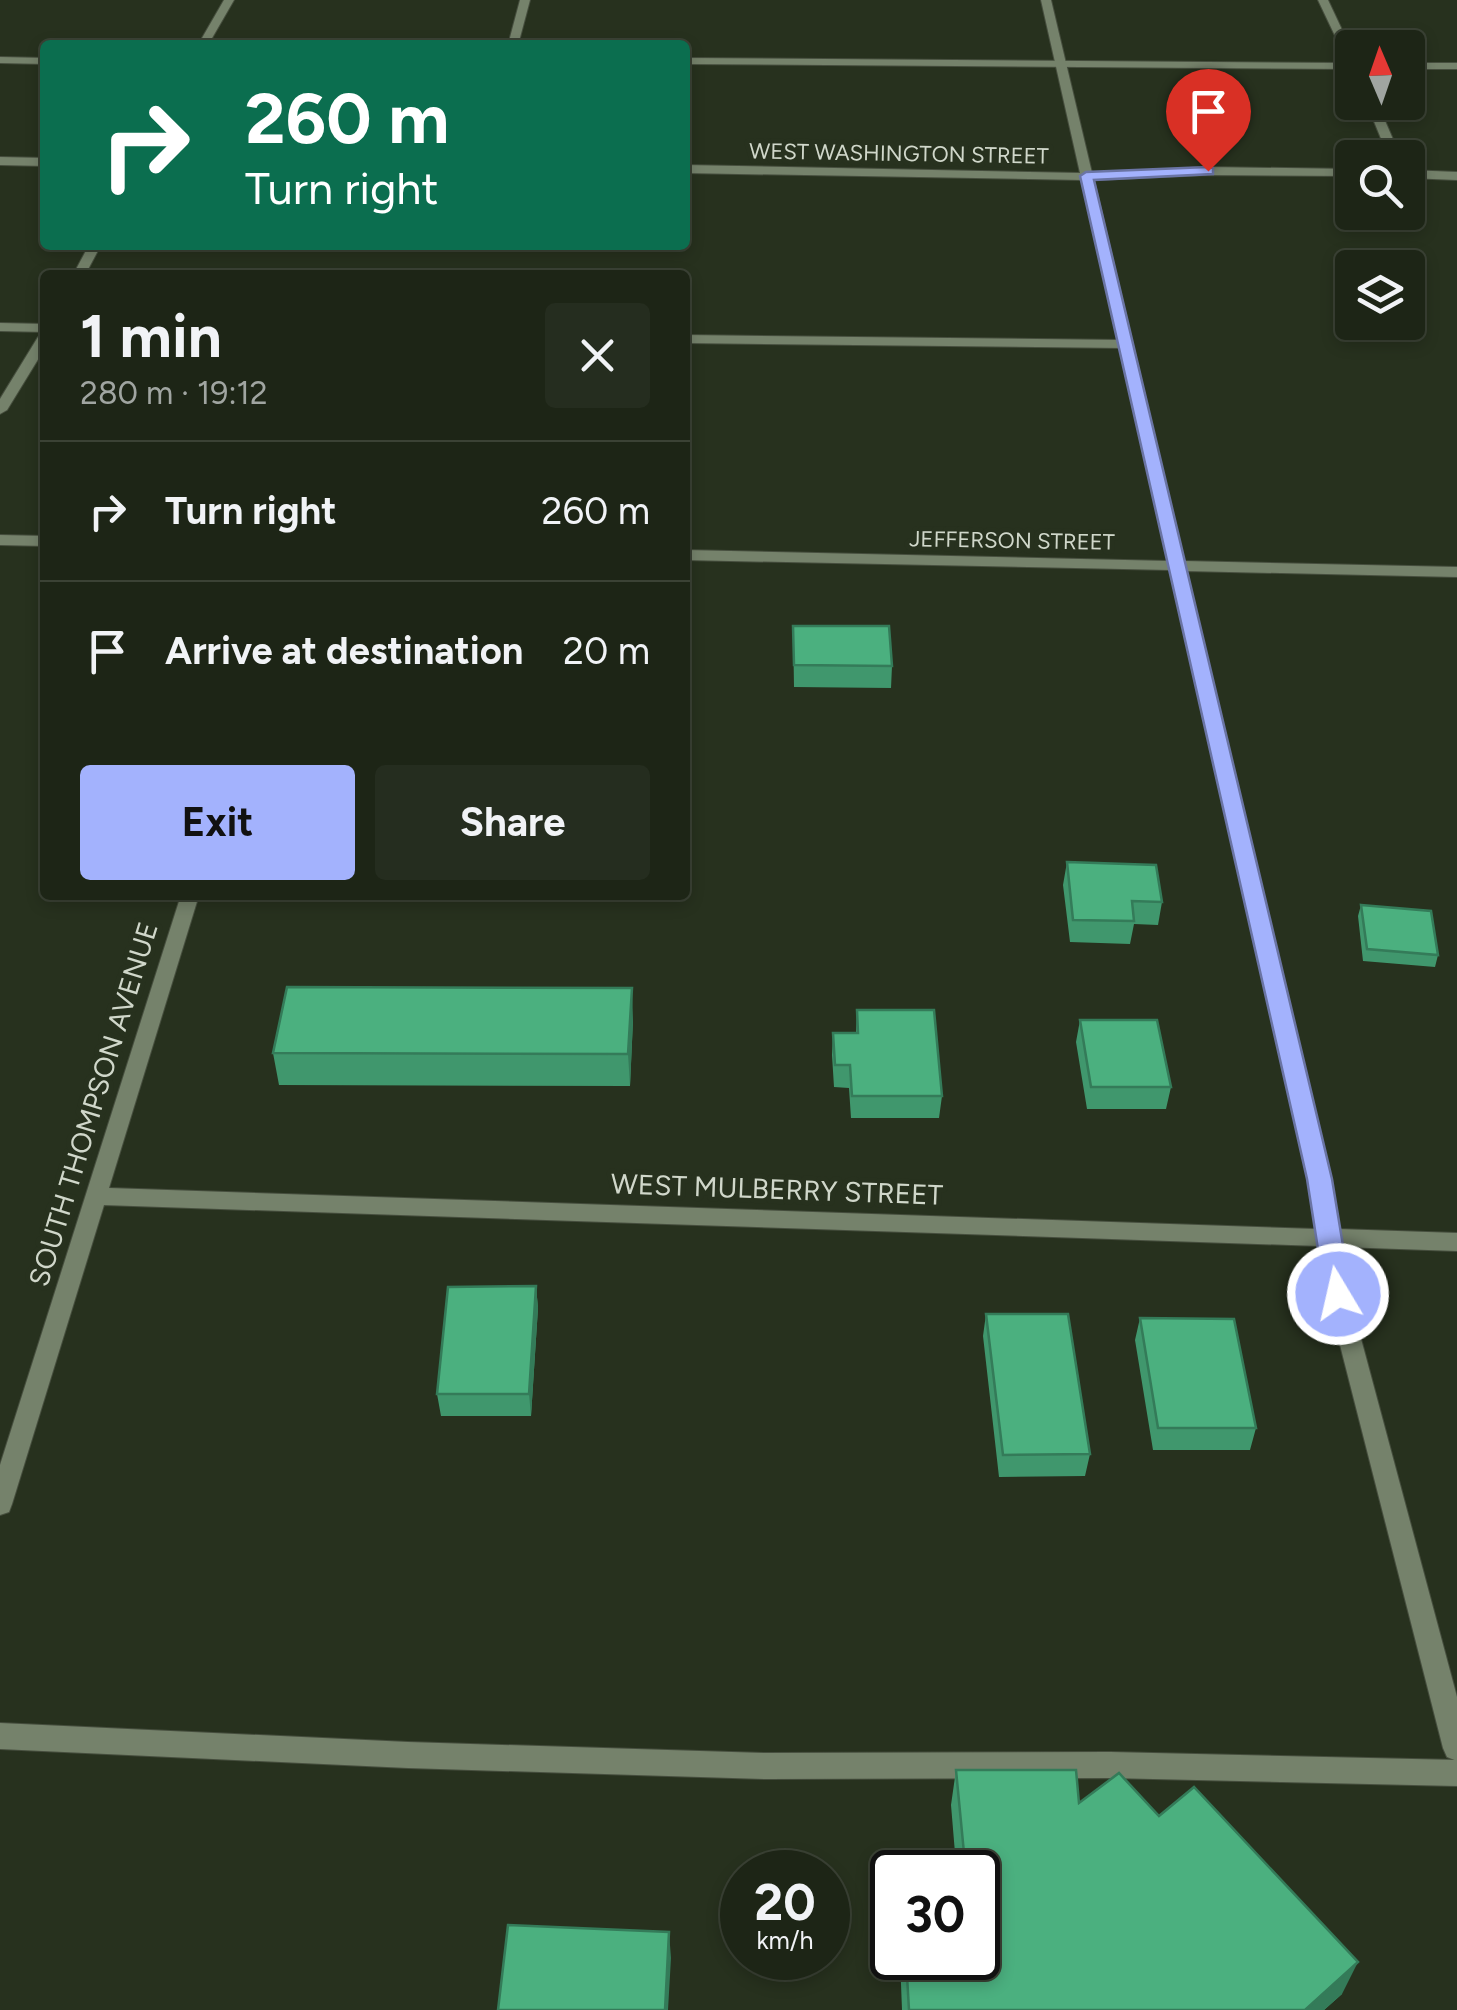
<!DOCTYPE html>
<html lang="en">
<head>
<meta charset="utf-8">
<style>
  body { margin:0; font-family:Figtree,sans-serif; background:#252d1f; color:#f1f3f6; height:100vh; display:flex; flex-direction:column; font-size:38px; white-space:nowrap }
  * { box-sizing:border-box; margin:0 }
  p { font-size:32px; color:#a0a5a1 }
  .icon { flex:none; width:55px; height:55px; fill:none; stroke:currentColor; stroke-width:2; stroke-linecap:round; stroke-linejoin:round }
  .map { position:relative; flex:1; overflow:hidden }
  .panel { position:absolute; left:40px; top:270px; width:650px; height:630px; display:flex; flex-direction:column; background:#1d2516; border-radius:10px; box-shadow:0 5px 15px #0003,0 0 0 2px #3b4235 }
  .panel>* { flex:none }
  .top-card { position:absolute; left:40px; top:40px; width:650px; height:210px; border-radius:10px; box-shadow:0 5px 15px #0003,0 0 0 2px #3b4235; background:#0b6e4f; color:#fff; overflow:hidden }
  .needle { width:65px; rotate:358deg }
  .tools { position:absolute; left:1335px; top:30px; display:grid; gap:20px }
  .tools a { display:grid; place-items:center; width:90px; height:90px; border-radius:10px; background:#1d2516; box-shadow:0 5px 15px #0003,0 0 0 2px #3b4235; font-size:50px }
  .speed { position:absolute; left:720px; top:1850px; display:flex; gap:20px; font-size:50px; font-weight:700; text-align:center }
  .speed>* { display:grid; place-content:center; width:130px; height:130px; border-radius:50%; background:#1d2516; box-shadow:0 5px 15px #0003,0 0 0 2px #3b4235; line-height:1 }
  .speed small { font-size:25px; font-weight:400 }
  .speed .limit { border:5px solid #111; border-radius:15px; background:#fff; color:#111 }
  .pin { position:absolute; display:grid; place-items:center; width:85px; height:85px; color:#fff; margin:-102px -42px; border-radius:50% 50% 50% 0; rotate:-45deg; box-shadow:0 0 10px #0007 }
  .pin .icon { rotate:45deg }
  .me { position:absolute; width:110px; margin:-55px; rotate:351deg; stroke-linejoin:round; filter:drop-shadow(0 0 8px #0008) }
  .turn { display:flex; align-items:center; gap:35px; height:210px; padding:0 40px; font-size:45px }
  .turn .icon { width:130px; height:130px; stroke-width:2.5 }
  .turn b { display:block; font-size:70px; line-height:85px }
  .round { display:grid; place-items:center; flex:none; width:105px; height:105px; border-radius:10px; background:#252d1f }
  .head { display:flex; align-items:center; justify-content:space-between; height:170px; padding:0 40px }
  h1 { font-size:60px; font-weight:700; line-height:75px }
  .action { display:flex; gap:20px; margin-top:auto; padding:20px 40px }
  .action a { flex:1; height:115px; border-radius:10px; background:#a3b2fd; color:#111; font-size:40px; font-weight:700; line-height:115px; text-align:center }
  .action a+a { background:#252d1f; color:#f1f3f6 }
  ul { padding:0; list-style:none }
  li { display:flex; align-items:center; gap:30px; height:140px; padding:0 40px; border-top:2px solid #3b4235 }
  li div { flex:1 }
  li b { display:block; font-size:38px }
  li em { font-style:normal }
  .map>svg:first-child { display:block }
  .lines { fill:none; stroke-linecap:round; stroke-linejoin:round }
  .lane-casing { stroke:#464e3e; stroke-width:2 }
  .street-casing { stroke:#464e3e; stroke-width:2 }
  .lane { fill:#75826b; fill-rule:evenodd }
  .street { fill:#75826b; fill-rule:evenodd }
  .wall { fill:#40976d }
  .shaded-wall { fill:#347b59 }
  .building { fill:#4bb07f; stroke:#347b59; stroke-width:2.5 }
  .route { fill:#a3b2fd; stroke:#6a74a4; stroke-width:2.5 }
  .labels { text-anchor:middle; stroke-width:10; stroke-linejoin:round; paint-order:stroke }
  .far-street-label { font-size:22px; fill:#d0d7ca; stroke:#27311e }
  .street-label { font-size:28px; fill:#d0d7ca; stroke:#27311e }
</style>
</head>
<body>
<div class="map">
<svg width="1457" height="2010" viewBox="0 0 1457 2010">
  <rect width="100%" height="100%" fill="#27311e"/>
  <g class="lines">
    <g class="lane-casing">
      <path id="lane" d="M224,0H234L208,45H198Z
        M1318,0H1328L1352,51V69L685,64V58L1348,63Z
        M0,57L45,58V64L0,63Z
        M1408,63H1457V69H1408Z
        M1366,102H1377L1401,158H1389Z
        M89,245H101L85,275H73Z
        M0,323L45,324V332L0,331Z
        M45,333V348L7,410L0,414V399L38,337Z
        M685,335L1123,340L1130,344L1123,348L685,343Z
        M0,1723L408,1742L765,1753L1110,1752L1457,1760V1786L1110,1778L765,1779L408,1768L0,1749Z"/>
    </g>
    <g class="street-casing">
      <path id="street" d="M520,0H530L518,45H508Z
        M1041,0H1051L1092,173L1208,167L1352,169V176L1208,175L1094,180L1184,561L1457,567V577L1186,571L1330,1179L1338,1229L1457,1233V1251L1341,1247L1349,1294L1457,1697V1761L1447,1757L1443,1748L1327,1294L1319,1246L104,1205L12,1504L9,1512L0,1515V1465L181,895H199L109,1188L1316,1229L1308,1179L1170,570L685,560V550L1168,561L1082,180L685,173V165L1080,173Z
        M0,157L45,158V166L0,165Z
        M1408,170L1457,172V180L1408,178Z
        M0,535L45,536V546L0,545Z"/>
    </g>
    <use href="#lane" class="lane"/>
    <use href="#street" class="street"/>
  </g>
  <path class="wall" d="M793,626L892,666L891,688L794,687Z
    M1067,862L1162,902L1158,925L1134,924L1130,944L1070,942L1063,885Z
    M1361,905L1438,955L1435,967L1363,961L1358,916Z
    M857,1010L942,1096L939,1118H851L849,1088L834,1087L832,1055L833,1033H856Z
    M633,1020L630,1086L279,1085L273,1053Z
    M1080,1020L1171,1087L1166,1109H1087L1076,1042Z
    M536,1286L538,1308L531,1416H441L437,1394Z
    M986,1314L1090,1454L1085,1476L999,1477L983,1336Z
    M1140,1318L1256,1428L1250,1450H1153L1135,1340Z
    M956,1770L1079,1803L1159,1816L1342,1994L1324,2010H902L900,1958H978V1872H897L900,1853H955L951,1805Z"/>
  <path class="shaded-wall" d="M632,988L633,1020L630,1086L628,1054Z
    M536,1286L538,1308L531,1416L529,1394Z
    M669,1932L671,1958L668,2010H665Z
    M1358,1962L1342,1994L1324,2010H1305Z"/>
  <path class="building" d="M793,626H889L892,666L794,665Z
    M1067,862L1156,865L1162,902L1132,901L1134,921L1073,920Z
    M1361,905L1431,911L1438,955L1367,949Z
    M287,987L632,988L628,1054L273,1053Z
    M857,1010H934L942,1096H852L850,1065H835L833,1033H858Z
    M1080,1020H1157L1171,1087H1091Z
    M536,1286L529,1394H437L448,1287Z
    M986,1314H1068L1090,1454L1003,1455Z
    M1140,1318L1234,1319L1256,1428H1158Z
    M956,1770H1076L1079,1803L1119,1773L1159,1816L1194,1787L1358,1962L1305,2010H909L906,1958H978V1872H901L900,1853H964Z
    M508,1925L669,1932L665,2010H498Z"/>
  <path class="route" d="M1208,167L1213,168V174L1094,180L1332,1179L1351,1294L1347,1302L1338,1305L1329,1302L1325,1294L1307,1179L1080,176L1086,172Z"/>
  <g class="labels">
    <g class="far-street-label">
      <text transform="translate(899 153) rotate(1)" y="8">WEST WASHINGTON STREET</text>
      <text transform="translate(1012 540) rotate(1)" y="8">JEFFERSON STREET</text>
    </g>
    <g class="street-label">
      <text transform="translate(93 1104) rotate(-73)" y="10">SOUTH THOMPSON AVENUE</text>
      <text transform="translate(777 1189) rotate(2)" y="10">WEST MULBERRY STREET</text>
    </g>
  </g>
</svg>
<div class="tools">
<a><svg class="needle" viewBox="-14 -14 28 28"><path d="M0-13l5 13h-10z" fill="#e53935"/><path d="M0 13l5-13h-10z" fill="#a0a5a1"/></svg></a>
<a><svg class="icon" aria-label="search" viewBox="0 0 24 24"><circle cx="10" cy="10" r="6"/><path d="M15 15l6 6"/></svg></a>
<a><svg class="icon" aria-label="layers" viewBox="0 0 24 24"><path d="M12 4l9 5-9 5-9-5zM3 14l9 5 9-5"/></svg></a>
</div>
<div class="speed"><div>20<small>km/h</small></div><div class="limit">30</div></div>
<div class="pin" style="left:1208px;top:171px;background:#d93025"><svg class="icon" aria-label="arrive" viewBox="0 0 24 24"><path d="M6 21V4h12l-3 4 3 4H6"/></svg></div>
<svg class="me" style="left:1338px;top:1294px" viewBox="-20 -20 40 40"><circle r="17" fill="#a3b2fd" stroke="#fff" stroke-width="3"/><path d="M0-11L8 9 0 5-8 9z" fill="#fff"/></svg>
<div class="top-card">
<div class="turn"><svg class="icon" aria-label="right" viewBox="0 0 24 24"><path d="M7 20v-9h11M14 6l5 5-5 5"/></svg><div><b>260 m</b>Turn right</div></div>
</div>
<section class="panel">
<div class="head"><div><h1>1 min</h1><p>280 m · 19:12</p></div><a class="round"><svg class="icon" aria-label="close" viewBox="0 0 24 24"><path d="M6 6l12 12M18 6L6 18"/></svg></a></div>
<ul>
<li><svg class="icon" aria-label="right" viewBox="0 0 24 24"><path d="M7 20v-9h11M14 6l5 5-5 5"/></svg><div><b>Turn right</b></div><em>260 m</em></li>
<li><svg class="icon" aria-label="arrive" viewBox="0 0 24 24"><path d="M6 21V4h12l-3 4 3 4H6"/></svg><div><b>Arrive at destination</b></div><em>20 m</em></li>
</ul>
<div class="action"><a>Exit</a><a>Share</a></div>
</section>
</div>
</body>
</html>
